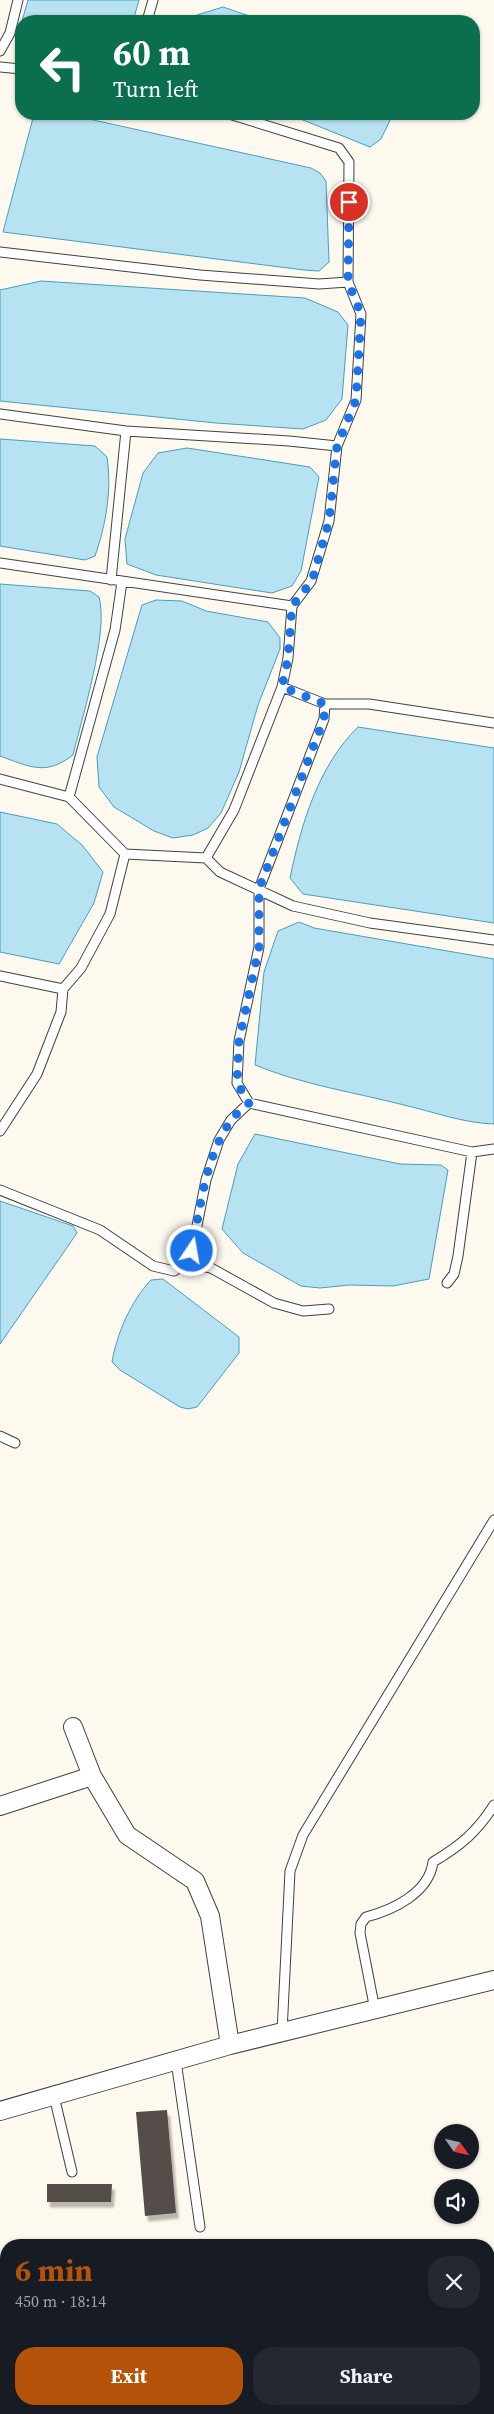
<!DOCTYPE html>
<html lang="en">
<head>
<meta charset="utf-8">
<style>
  body { margin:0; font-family:"Source Serif 4",serif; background:#242831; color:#f1f3f6; height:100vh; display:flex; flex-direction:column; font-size:19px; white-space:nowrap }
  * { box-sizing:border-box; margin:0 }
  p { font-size:16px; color:#9ea1a6 }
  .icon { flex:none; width:28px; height:28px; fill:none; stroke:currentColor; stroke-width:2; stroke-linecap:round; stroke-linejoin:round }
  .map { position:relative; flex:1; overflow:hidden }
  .sheet { position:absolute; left:0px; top:2239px; width:495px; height:176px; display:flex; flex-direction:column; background:#171b24; border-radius:20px 20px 0 0; box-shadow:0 1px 4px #0004 }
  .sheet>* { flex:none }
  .banner { position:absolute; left:15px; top:15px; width:465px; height:105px; border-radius:20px; box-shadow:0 1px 4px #0004; background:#0b6e4f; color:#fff; overflow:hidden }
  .needle { width:32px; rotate:124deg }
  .buttons { position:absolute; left:434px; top:2124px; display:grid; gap:10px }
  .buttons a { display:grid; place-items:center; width:45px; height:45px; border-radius:50%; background:#171b24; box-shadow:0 1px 4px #0004; font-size:25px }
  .pin { position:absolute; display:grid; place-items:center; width:42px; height:42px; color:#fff; margin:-21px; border:2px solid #fff; border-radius:50%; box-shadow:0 1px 5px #0007 }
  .me { position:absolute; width:55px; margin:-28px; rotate:12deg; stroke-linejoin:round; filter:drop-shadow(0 0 4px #0008) }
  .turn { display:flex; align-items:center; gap:18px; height:105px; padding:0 15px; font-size:22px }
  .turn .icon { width:65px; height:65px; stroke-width:2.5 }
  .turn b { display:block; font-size:35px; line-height:42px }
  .round { display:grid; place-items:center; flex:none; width:52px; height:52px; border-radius:20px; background:#242831 }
  .headline { display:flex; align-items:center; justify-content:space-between; height:85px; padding:0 15px }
  h1 { font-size:30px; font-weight:700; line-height:38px; color:#b45309 }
  .action { display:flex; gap:10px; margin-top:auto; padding:10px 15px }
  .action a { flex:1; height:58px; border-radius:20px; background:#b45309; color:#fff; font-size:20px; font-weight:700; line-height:58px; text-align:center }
  .action a+a { background:#242831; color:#f1f3f6 }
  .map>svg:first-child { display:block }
  .water { fill:#b7e2f1; stroke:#449fc2 }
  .building { fill:#554d4a; filter:url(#shadow) }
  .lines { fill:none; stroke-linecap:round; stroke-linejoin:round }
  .service-casing { stroke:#404040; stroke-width:11 }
  .minor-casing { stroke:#404040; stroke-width:20 }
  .trunk-casing { stroke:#1e1e1e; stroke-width:30 }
  .service { stroke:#fff; stroke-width:9 }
  .minor { stroke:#fff; stroke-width:18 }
  .trunk { stroke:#eca768; stroke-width:28 }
  .route { stroke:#1a73e8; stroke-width:9; stroke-dasharray:0 16.2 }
</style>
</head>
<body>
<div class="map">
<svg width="494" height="2414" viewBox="0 0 494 2414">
  <defs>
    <filter id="shadow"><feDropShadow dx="3" dy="5.5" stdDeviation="1" flood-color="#0004"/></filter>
  </defs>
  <rect width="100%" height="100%" fill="#fef9ee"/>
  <path class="water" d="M28,0H139L133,21H22Z
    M223,7L264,21H189L197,15Z
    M34,114H66L311,168L320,173L326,181L329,262L319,271L304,270L3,232Z
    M288,114H393L381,139L370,147Z
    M41,281L305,298L338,312L348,325L342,399L326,420L303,429L216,423L0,401V290Z
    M0,439L95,446L107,457C112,489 106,525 95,556L85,560L0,546Z
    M187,448L310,467L319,477L301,571L292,586L272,593L156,575L127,564L125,539L143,473L158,453Z
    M0,584L90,591L99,597C109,632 82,717 73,755C46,776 30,767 0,756Z
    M156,600L182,601L206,611L268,622L280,638V649L258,705L239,772L221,813L208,828L193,835L173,838L154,831L114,807L99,787L97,757L142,605Z
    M358,727L494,748V923L303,894L290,878C301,825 318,766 358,727Z
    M0,812L57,824L82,845L103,872L94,903L59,964L0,952Z
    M299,922L314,928L494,959V1124C463,1123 434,1112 404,1105C353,1092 304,1085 255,1065L264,972L278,931Z
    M255,1134L400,1164L441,1165L448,1170L429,1279L393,1286L349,1285L320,1288L301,1286L243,1253L222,1229L238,1164Z
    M0,1201L73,1226L77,1233L0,1344Z
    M163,1279L239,1337V1353L197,1407L188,1409L180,1407L120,1370L112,1362C117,1333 131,1301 151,1280Z"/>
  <path class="building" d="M167,2110L176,2213L145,2216L136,2112Z
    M47,2184H112L111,2202H47Z"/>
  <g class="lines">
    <g class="service-casing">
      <path id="service" d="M147,21L153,0
        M0,51L10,33L18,0
        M0,67L21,69
        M0,252L200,275L319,284L348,282
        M0,414L126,431L289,441L337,446
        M0,563L292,606
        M111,580L126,431
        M282,687L325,704H369L494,723
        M0,779L69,797
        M125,854L206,858L234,810L282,687L288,658L292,606L311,581L329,521L337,446L356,400L361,314L348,282L349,162L339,148L229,114
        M206,858L220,872L293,906L370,923L494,940
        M0,976L63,989
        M249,1103L237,1083L239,1041L259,947V889L324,719L325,704
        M0,1131L37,1074L61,1012L63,989L81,968L110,914L125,854L69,797L115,630L122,582
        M0,1190L100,1230L153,1266L174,1271L185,1263L192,1251L206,1180L219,1140L231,1120L249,1103L472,1152L494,1149
        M185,1263L211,1268L274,1303L303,1311L329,1309
        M447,1283L454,1274L458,1256L472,1152
        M0,1436L15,1443
        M375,2010L360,1933L361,1924L366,1917C393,1910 429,1893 433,1862C460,1846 477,1832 494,1805
        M282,2032L290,1871L303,1835L494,1520
        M176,2061L200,2227
        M54,2096L72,2172"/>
    </g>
    <g class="minor-casing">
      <path id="minor" d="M73,1727L92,1776L127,1835L195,1881L210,1916L230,2045
        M0,1806L92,1776
        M0,2111L230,2045L494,1980"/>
    </g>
    <g class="trunk-casing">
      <path id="trunk" d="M489,2352L494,2346
        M436,2414L441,2409"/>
    </g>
    <use href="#service" class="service"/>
    <use href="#minor" class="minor"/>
    <use href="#trunk" class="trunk"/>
  </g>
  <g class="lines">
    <path class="route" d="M192,1251C200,1209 205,1158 230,1122C234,1115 243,1109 249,1103L237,1083L239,1041L259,947V889L324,719L325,704L282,687L288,658L292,606L312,581L329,521L337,446L356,400L361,314L348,282L349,202"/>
  </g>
</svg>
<div class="buttons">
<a><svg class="needle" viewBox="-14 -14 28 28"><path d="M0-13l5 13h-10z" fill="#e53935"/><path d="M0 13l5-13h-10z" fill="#9ea1a6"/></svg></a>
<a><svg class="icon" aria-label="sound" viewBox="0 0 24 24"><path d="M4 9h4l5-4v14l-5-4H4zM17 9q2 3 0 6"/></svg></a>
</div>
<div class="pin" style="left:349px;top:202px;background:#d93025"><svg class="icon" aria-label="arrive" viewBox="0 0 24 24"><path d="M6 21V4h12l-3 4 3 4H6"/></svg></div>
<svg class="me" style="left:192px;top:1251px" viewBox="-20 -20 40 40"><circle r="17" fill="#1a73e8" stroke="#fff" stroke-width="3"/><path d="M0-11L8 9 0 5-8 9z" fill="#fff"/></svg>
<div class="banner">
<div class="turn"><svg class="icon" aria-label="left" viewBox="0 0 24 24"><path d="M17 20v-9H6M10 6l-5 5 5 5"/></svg><div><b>60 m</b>Turn left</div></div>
</div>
<section class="sheet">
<div class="headline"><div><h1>6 min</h1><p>450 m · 18:14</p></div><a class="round"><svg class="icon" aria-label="close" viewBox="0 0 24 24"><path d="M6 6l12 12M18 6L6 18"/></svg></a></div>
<div class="action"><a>Exit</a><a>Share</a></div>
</section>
</div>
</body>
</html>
